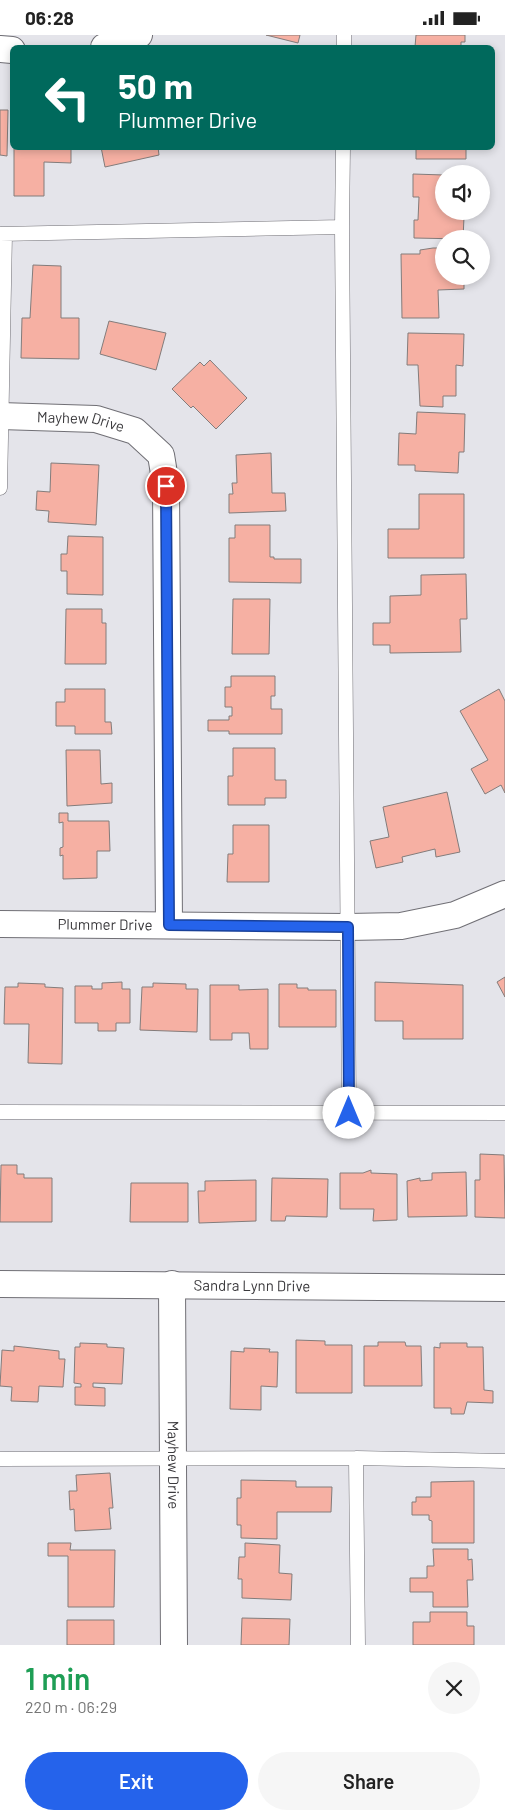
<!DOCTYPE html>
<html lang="en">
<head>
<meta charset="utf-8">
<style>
  body { margin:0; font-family:Barlow,sans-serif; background:#f6f6f6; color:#222; height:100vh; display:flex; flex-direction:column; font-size:19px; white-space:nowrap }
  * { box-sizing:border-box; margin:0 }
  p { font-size:16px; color:#767676 }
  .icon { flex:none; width:28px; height:28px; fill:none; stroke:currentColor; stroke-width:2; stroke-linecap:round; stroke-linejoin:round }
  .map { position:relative; height:1610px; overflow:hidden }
  .drawer { display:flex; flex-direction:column; background:#fff; flex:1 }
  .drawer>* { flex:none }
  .hud { position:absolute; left:10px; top:10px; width:485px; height:105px; border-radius:8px; box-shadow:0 2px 8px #0003; background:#00695c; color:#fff; overflow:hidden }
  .controls { position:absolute; left:435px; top:130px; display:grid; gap:10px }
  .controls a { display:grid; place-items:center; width:55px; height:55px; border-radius:50%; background:#fff; box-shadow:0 2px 8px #0003; font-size:25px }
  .pin { position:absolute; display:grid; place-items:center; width:42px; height:42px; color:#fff; margin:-21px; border:2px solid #fff; border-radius:50%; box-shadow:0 1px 5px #0007 }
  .me { position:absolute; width:55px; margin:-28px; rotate:0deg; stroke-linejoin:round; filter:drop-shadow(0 0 4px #0008) }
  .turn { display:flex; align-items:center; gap:18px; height:105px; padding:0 25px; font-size:22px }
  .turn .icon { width:65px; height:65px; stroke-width:2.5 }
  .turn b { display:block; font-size:35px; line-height:42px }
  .round { display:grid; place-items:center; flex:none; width:52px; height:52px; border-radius:26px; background:#f6f6f6 }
  .overview { display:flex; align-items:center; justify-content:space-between; height:85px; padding:0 25px }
  h1 { font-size:30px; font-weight:600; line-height:38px; color:#1e9e55 }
  .action { display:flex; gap:10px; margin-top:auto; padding:10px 25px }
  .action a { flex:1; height:58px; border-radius:30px; background:#2563eb; color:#fff; font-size:20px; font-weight:600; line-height:58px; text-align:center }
  .action a+a { background:#f6f6f6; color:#222 }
  .status { display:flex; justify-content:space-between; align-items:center; height:35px; padding:0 25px; background:#fff; direction:ltr }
  .status svg { height:14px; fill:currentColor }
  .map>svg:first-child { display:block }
  .building { fill:#f6b0a3; stroke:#837c7b }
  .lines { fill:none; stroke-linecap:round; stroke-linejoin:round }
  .service-casing { stroke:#706f75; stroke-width:15 }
  .minor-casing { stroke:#706f75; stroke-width:28 }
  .service { stroke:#fff; stroke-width:14 }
  .minor { stroke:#fff; stroke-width:26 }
  .route-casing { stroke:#184099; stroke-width:12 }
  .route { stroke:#2563eb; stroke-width:9 }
  .labels { text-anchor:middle; stroke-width:4; stroke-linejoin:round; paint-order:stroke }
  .street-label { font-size:15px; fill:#3b3a3d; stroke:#fff }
</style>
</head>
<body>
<div class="status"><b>06:28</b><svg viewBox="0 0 49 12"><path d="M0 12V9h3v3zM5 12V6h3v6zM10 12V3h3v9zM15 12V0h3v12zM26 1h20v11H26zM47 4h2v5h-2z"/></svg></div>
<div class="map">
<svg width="505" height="1610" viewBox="0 0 505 1610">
  <rect width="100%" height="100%" fill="#e4e4ea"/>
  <path class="building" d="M266,0H300L298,8Z
    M416,0H465V7H461V12H415Z
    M0,75H8L7,121L0,120Z
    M14,112H71V128L44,127V161H14Z
    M101,112H158L159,120L105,132Z
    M416,112H466V124H416Z
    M413,139L444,140V176L458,177L457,182H464L463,204L414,203V185H418L419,162H413Z
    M433,213H444V241H464V254L438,255L439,283H402L401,219H420V215Z
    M33,230L61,231V283H79V324L21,323L22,283H30Z
    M109,286L166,298L156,335L100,319Z
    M408,298L464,299L463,331L456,330V361H443V372L420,371L418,330H407Z
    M210,325L247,363L216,394L193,371L191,373L172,354L200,327L204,331Z
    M417,377L465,379L464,417H459L458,438L415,436V430H398L399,398L416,399Z
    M271,418L272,458H285L286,476L229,478V459H233L232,448H237L236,420Z
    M51,428L99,430L96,490L48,487L49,476L36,475L37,456L50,457Z
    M419,459H464V523H388V494H419Z
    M235,490H270V522H274V524H301V548L229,547V503H235Z
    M68,501L103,502V560L67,559V536H61V519H67Z
    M466,539L467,584H460L461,617L390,618V610H373V588H390V561L421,560V540Z
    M233,564H270L269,619H232Z
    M66,574H102V588H106V629H65Z
    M231,641H275V661H271V674H282V699H229V696H208V685H229V681H232V672H225V652H231Z
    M65,654H105V687H111L112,699H75V691H56V667H65Z
    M499,654L505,666V758L501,750L485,759L471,734L488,725L460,676Z
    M233,713H275V745H286V763H265V770H228V741H233Z
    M66,715H100L101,749L112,748V768L67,771Z
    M447,757L460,817L436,822L435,814L402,822L403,827L376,833L370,806L389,802L383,772Z
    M59,778H68V786H109L110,816H97V843L63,844V820L60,821V813L63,812V787L59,788Z
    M233,790H269V847H227L228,819H233Z
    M505,942V962L497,947Z
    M122,947V954H130V988H116V996H98V988H75V951H92V954H102V948Z
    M375,947L463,950V1004H403V986H375Z
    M18,948L45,949V952L63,953L62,1029L28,1028L29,989H4L5,952H18Z
    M153,948L186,949V954H198L197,997L140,995L142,952H153Z
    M279,949H297V953H308V955H336V992H279Z
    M210,950H239V955L268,954V1014H250L249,998H232V1005H210Z
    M480,1119L504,1120L505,1183L475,1182V1145H480Z
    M1,1130H17V1139H24V1143H52V1187H0Z
    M371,1135V1138L397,1139V1185L373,1186L374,1174H340V1138H363Z
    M466,1137L467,1181L408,1182L407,1146L420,1143V1146L432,1145V1138Z
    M272,1143L328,1144L327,1182L286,1181L285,1186H271Z
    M256,1145V1186L199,1188L198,1156H205V1146Z
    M131,1148H188V1187H130Z
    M296,1305L325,1306V1310H352V1358H296Z
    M378,1307H405L406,1311H421L422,1351H364V1311H378Z
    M80,1308L107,1309V1312L124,1313L122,1349L93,1348V1352L105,1353V1371L75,1370V1352H81V1349L74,1348L75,1312H80Z
    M440,1308H467V1312H483L484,1355L493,1356V1368L467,1367L464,1379H451V1373H434V1312L440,1313Z
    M14,1311L59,1316V1324H65L63,1352L39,1351L38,1367L11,1366L12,1352L0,1351L2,1315L14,1316Z
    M244,1313L270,1314L269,1317H278L277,1352L261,1351V1375L230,1374L231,1316L244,1317Z
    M110,1438L113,1473H109L111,1494L75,1496L74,1474L70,1475L69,1456H77L76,1440Z
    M241,1445L296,1446V1452H332L331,1477H277V1504L241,1503V1490H237V1463H241Z
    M474,1446V1508H432V1486L429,1485V1480H412V1467H416V1462H431V1447Z
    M48,1508H71L70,1515H115L114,1572H68V1521H48Z
    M245,1508L280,1510L279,1538L292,1539L291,1565L242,1563V1544H238L239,1522H245Z
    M433,1514H468V1525L472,1524L473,1545H467L468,1572H433V1557H410V1543H427V1531H434Z
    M430,1577H467V1591H474V1610H413V1587H430Z
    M242,1583L290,1584L289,1610H241Z
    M67,1585H114V1610H67Z"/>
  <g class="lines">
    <g class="service-casing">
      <path id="service" d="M344,12V0
        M342,192L349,1077
        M0,199L342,192L343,112
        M0,453L5,199
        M0,1077L505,1078
        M356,1423L358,1610
        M0,1424L356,1423L505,1426"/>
    </g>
    <g class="minor-casing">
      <g id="minor">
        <path d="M104,12L121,10L139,0"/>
        <path d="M0,14L12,15"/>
        <path id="s1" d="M0,381L96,384L135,396L161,420L166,451L169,890"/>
        <path id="s2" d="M0,889L348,892L401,891L455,880L505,859"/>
        <path id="s3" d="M0,1249L505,1253"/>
        <path id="s4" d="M172,1249L174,1610"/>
      </g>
    </g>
    <use href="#service" class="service"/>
    <use href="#minor" class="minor"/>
  </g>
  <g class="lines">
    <g class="route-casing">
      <path id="route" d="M166,451L169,890L348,892L349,1078"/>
    </g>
    <use href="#route" class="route"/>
  </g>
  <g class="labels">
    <g class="street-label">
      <text dy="5" stroke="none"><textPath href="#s1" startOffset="81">Mayhew Drive</textPath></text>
      <text dy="5" stroke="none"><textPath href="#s2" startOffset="105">Plummer Drive</textPath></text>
      <text dy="5" stroke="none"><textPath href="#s3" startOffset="252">Sandra Lynn Drive</textPath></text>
      <text dy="5" stroke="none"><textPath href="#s4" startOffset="181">Mayhew Drive</textPath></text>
    </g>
  </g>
</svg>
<div class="controls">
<a><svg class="icon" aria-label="sound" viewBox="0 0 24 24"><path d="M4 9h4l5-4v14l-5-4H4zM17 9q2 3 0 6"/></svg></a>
<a><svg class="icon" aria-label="search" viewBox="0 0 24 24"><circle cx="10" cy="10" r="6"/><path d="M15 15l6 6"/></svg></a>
</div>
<div class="pin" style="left:166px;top:451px;background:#d93025"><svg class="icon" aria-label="arrive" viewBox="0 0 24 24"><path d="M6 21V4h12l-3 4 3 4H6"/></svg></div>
<svg class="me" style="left:349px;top:1078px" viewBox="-20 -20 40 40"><circle r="19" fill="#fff"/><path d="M0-13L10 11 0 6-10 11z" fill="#2563eb"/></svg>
<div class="hud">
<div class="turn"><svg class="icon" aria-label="left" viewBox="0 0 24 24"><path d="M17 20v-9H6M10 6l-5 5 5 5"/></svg><div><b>50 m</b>Plummer Drive</div></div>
</div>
</div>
<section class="drawer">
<div class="overview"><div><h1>1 min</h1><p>220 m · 06:29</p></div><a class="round"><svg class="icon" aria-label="close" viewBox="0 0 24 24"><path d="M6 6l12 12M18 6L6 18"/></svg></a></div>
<div class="action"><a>Exit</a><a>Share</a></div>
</section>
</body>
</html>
